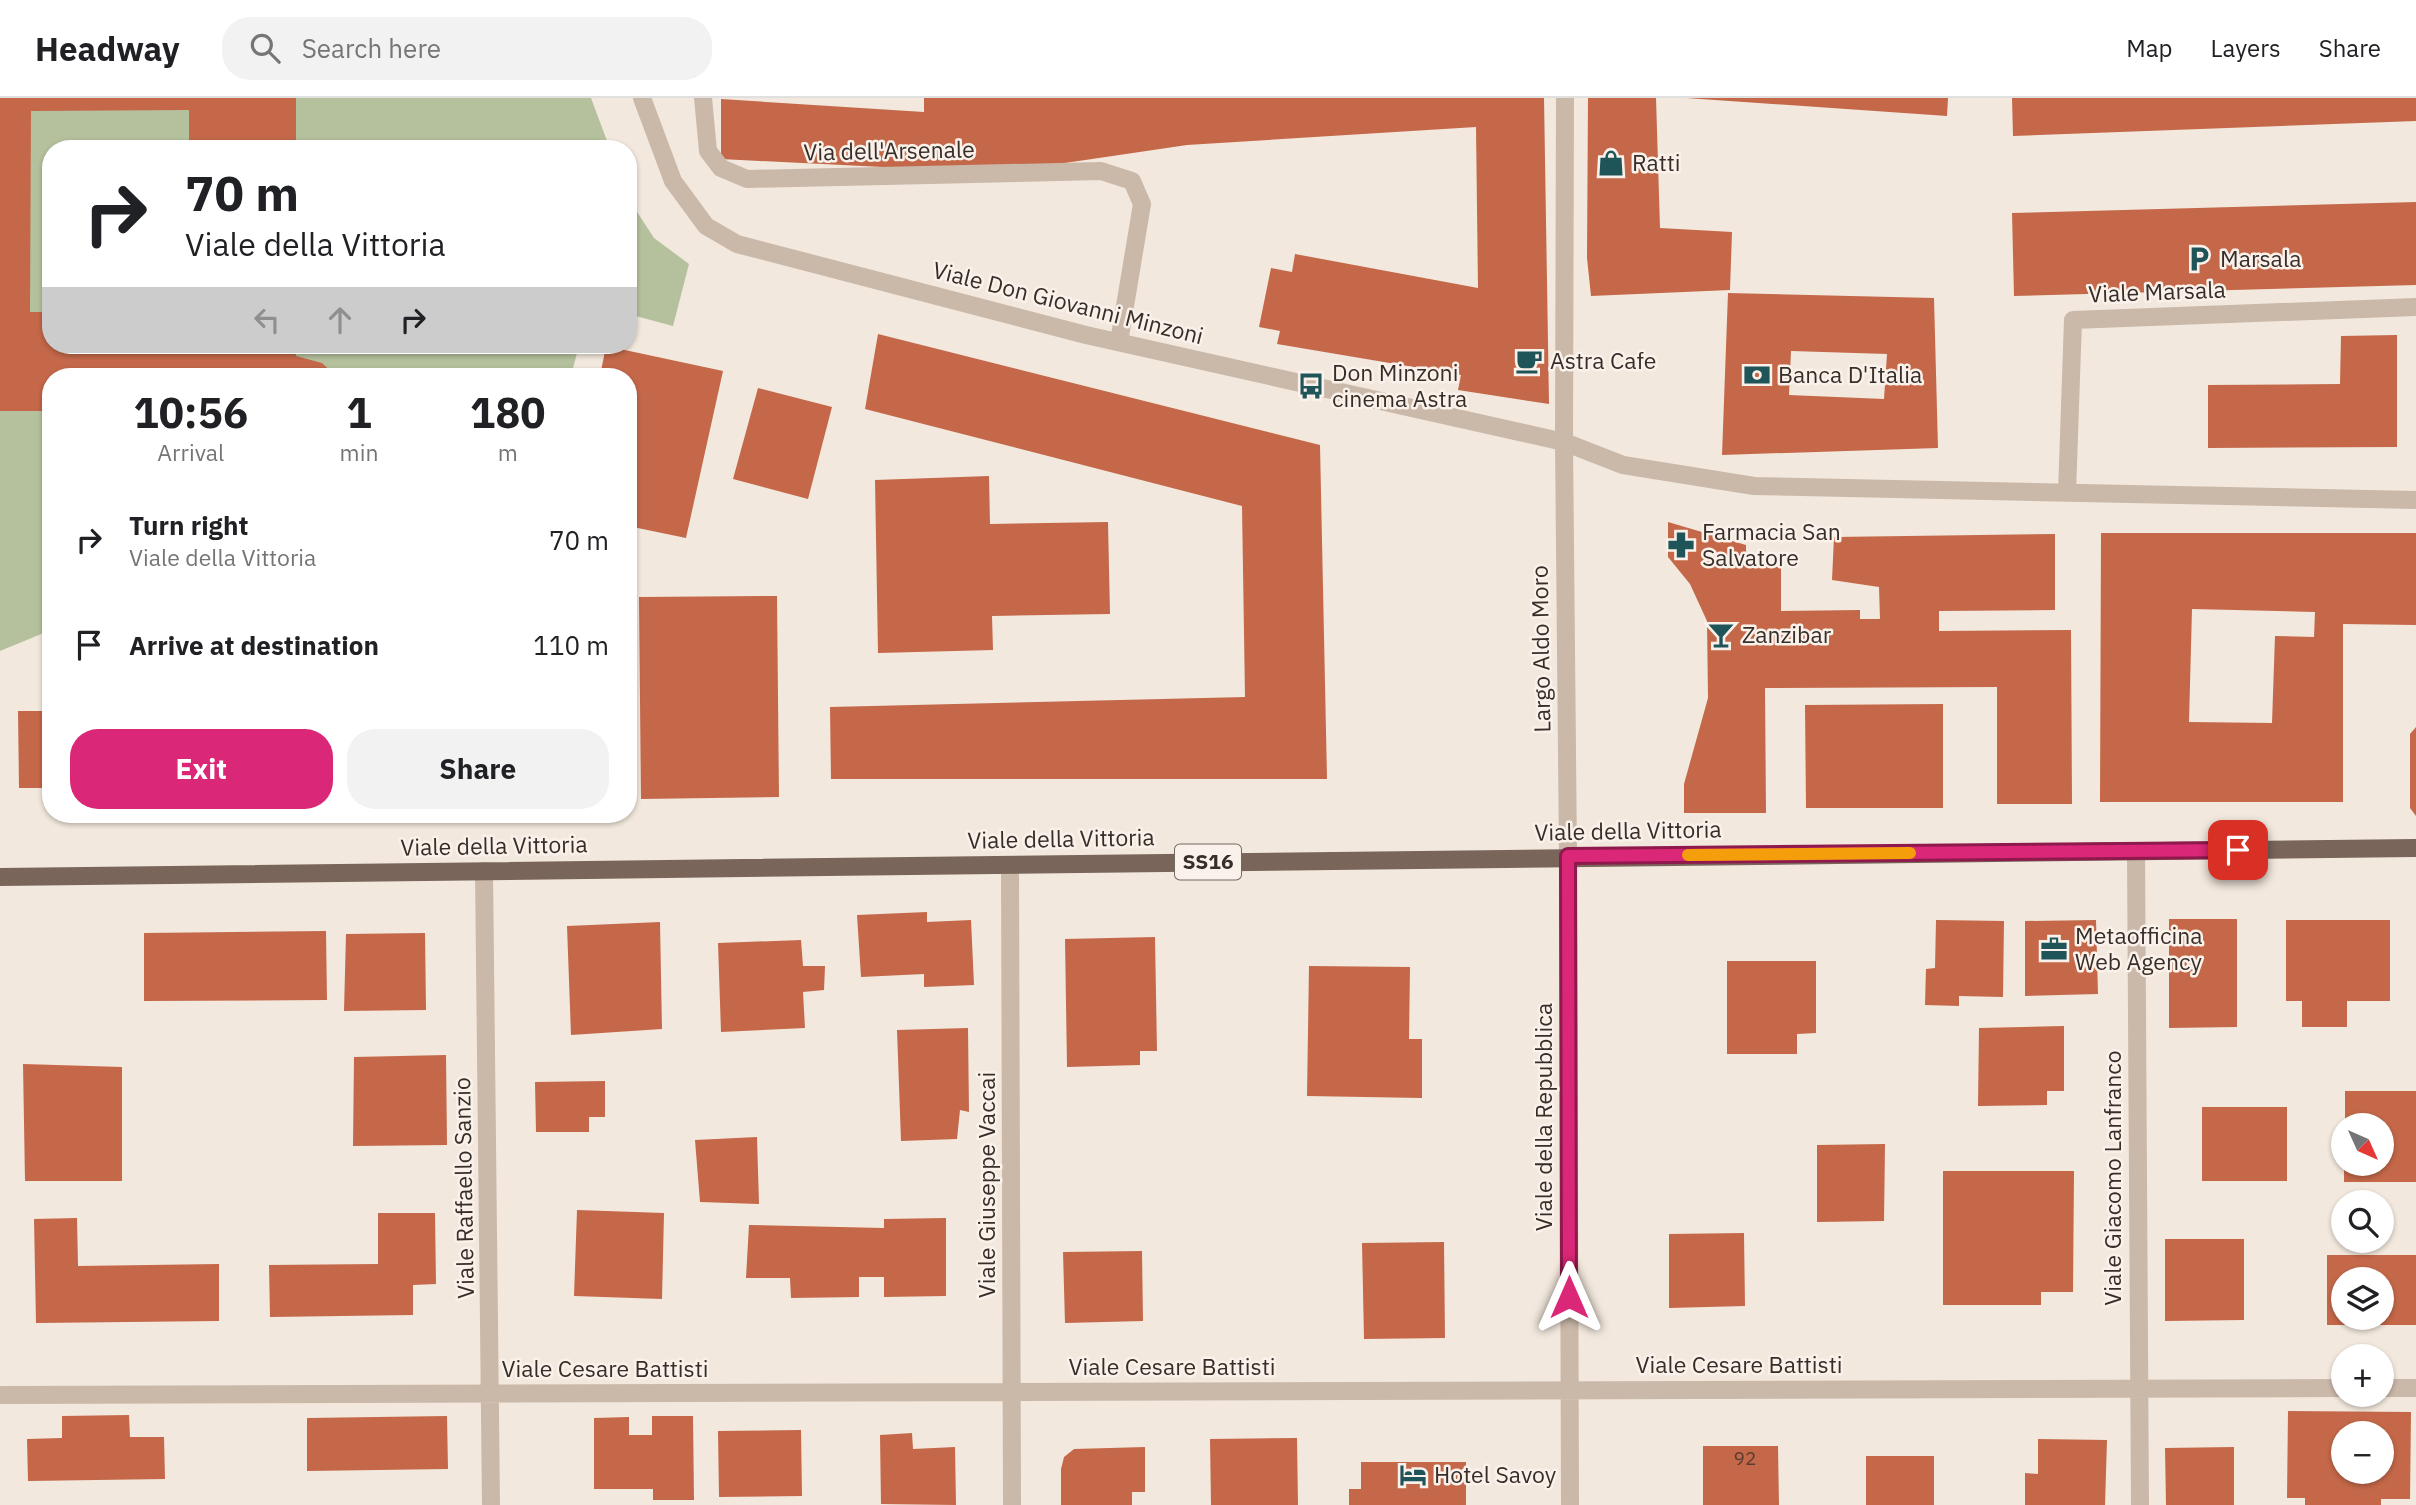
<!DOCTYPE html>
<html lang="en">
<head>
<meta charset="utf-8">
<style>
  body { margin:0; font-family:"IBM Plex Sans",sans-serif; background:#f2f2f2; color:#202124; height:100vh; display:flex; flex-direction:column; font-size:26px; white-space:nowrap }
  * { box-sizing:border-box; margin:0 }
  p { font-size:23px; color:#757577 }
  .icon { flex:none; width:38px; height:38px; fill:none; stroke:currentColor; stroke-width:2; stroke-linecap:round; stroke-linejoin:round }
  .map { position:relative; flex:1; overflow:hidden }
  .drawer { position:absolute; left:42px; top:270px; width:595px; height:455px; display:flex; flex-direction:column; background:#fff; border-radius:28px; box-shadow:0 2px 5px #0004 }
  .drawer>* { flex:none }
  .hud { position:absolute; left:42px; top:42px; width:595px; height:214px; border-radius:28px; box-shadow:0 2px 5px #0004; background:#fff; color:#202124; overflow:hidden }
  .needle { width:46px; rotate:135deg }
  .buttons { position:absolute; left:2331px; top:1015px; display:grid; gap:14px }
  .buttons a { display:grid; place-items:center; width:63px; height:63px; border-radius:50%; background:#fff; box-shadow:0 2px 5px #0004; font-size:35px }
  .pin { position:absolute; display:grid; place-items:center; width:60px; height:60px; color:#fff; margin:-30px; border-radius:14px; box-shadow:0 4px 10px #0006 }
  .me { position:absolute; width:77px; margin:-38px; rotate:0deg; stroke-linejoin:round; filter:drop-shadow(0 0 5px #0008) }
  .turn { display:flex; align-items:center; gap:24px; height:147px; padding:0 28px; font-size:32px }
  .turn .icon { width:91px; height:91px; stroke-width:2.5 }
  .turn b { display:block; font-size:49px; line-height:60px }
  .lanes { display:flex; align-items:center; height:66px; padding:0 28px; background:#0003; justify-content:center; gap:35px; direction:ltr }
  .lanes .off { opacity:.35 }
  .eta { display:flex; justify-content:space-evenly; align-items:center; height:119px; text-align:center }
  .eta b { font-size:42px; font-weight:700; line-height:49px }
  .action { display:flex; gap:14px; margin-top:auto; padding:14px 28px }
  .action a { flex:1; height:80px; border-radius:28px; background:#db2777; color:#fff; font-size:28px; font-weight:700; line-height:80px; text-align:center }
  .action a+a { background:#f2f2f2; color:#202124 }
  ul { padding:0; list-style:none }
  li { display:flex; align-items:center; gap:21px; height:105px; padding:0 28px }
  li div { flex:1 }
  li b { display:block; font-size:26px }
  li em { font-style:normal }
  header { display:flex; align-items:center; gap:42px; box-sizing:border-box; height:98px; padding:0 35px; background:#fff; border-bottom:2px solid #e0e0e0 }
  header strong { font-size:33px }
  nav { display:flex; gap:38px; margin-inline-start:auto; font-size:24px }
  .search { width:490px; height:63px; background:#f2f2f2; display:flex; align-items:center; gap:18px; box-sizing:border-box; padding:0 24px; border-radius:28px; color:#757577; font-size:26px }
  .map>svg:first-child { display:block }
  .green { fill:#b5c19d }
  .building { fill:#c46849; fill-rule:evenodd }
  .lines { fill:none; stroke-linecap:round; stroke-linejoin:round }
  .pedestrian { stroke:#cab8a9; stroke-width:18 }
  .minor { stroke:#cab8a9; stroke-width:18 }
  .tertiary { stroke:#cab8a9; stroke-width:18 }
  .primary { stroke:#79655a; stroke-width:18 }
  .route-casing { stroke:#8e194d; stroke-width:18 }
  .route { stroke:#db2777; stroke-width:12 }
  .slow { stroke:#f59e0b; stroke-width:12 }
  .labels { text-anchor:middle; stroke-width:5; stroke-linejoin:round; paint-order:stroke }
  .number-label { font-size:19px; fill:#5a3c31 }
  .shield { fill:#faf2ea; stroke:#726963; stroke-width:2 }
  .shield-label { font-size:21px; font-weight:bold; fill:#372e29 }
  .street-label { font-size:23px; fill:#372e29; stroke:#faf2ea }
  .poi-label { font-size:23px; fill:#372e29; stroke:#faf2ea; text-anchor:start }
</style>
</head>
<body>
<header>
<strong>Headway</strong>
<div class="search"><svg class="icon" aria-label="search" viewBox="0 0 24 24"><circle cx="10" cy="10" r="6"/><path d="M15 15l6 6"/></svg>Search here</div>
<nav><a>Map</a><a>Layers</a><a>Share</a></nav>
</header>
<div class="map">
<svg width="2416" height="1407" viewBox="0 0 2416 1407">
  <rect width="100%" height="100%" fill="#f2e8dd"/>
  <path class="green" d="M0,0H591L610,51H51V247H579L571,278H51V532L0,553Z
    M628,100L654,140L689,166L673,228L628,216Z"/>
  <path class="building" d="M0,0H296V51H189V12L31,13L30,214H51V247H296V258L322,265L336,278H51V313H0Z
    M924,0H1544L1549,306L1458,292L1461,277L1277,246L1280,233L1259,229L1271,170L1292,174L1295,156L1478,190L1476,29L1187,47L1031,70L923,71L721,61V1L924,14Z
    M1588,0H1656L1660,130L1732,134L1730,192L1591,198L1587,160Z
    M1686,0H1948L1947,18Z
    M2012,0H2416V23L2013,38Z
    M2416,104V187L2014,198L2012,115Z
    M1728,195L1934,200L1938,350L1722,357ZM1791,253L1887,256L1884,301L1789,297Z
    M878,236L1320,347L1327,681H831L830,609L1245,599L1242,408L865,311Z
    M2397,237V349L2208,350V287L2340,286L2341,238Z
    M606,248L723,273L686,440L628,428V278H600Z
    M758,290L832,309L808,401L733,381Z
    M989,378L990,426L1108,424L1110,516L992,518L993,552L878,555L875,382Z
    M1668,424L1746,447V460L1781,470V513L1860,512V521H1880L1879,489L1832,482L1834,439L2055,436V512L1939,513V533L2071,532L2072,706H1997V589L1765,590L1766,715H1684V686L1708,600L1707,523L1690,486L1668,459Z
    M2101,435H2416V527L2343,526V704H2100ZM2192,511L2315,514L2314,539L2275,538L2272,625L2189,624Z
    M777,498L779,699L641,701L639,499Z
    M1943,606V710H1806L1805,607Z
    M18,613H51V690H19Z
    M2416,629V718L2410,710V636Z
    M927,814V824L971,822L974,887L924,889V876L861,879L857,817Z
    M2169,821H2237V929L2169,930Z
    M1936,822L2004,823L2003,899L1959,898V908L1925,907L1926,871L1935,870Z
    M2096,822L2098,896L2025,898V823Z
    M2286,822H2390V903H2347V929H2302V903H2286Z
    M660,824L662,931L571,937L567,828Z
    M326,833L327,902L144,903V835Z
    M425,835L426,912L344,913L346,836Z
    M1155,839L1157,953H1140V967L1067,969L1065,841Z
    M801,842L803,868H825L824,892L803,894L805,930L721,934L718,845Z
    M1727,863H1816V935L1797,936V956H1727Z
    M1309,868L1410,869L1409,941H1422V1000L1307,998Z
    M2064,928V993H2047V1007L1978,1008L1979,930Z
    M968,930L969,1014L960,1012L957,1041L901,1043L897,932Z
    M446,957L447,1047L353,1048L354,959Z
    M23,966L122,969V1083H25Z
    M605,983V1019H589V1034H536L535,984Z
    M2345,993H2416V1084H2344V1066H2382V1027H2345Z
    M2202,1009H2287V1083H2202Z
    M757,1039L759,1106L700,1104L695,1042Z
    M1885,1046L1884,1123L1817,1124V1047Z
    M1943,1073H2074L2073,1194H2041V1207H1943Z
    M577,1112L664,1115L662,1201L574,1198Z
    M378,1115H435L436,1186L413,1187V1217L270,1219L269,1167L378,1166Z
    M77,1120L78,1168L219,1166V1223L36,1225L34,1121Z
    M946,1120V1198L884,1199V1179H859V1199L791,1200L790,1180H746L749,1127L884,1130V1121Z
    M1744,1135L1745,1208L1669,1210V1136Z
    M2165,1141H2244V1222L2165,1223Z
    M1444,1144L1445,1240L1364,1241L1362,1145Z
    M1142,1153L1143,1223L1065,1225L1063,1154Z
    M2327,1157H2416V1227H2327ZM2343,1181H2382V1220H2343Z
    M2288,1313L2411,1314L2410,1401H2381V1407H2305V1400H2287ZM2343,1335H2382V1374H2343Z
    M129,1317L130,1339H164L165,1381L28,1383L27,1341L62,1340V1318Z
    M447,1318L448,1371L307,1373V1320Z
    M652,1318H693L694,1402H653V1391H594V1320L629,1319V1337H652Z
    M801,1332L802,1398L719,1399L718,1333Z
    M912,1335L913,1351L955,1349L956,1407L881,1406L880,1337Z
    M1297,1340L1298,1407H1211L1210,1341Z
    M2038,1341L2107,1342L2105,1407H2025V1375L2038,1376Z
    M1703,1348H1778L1779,1407H1703Z
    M1145,1349V1394H1132V1407H1061V1371L1064,1359L1074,1351Z
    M2234,1349V1407H2166L2165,1350Z
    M1866,1358H1934V1407H1866Z
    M1361,1364H1466V1407H1349V1391H1361Z"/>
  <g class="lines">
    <path class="pedestrian" d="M1564,344L1565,0"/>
    <path class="minor" d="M703,0L708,53L721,70L747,81L1101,73L1132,83L1142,106L1119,244
      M1564,344L1623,367L1754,388L2416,402
      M2067,395L2073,222L2416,209
      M2136,753L2140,1407
      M1568,758L1570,1407
      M1010,767L1012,1407
      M484,773L491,1407
      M2382,1290H2416
      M0,1297L2343,1290"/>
    <path class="tertiary" d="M642,0L673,83L706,128L737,146L1086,237L1564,344L1568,758"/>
    <path class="primary" d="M0,779L2416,750"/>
  </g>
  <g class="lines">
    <g class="route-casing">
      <path id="route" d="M1569,1199L1568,758L2238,752"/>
    </g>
    <use href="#route" class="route"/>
    <path class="slow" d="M1688,757L1910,755"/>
  </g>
  <defs>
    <g id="shop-bare" transform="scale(2.1)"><path d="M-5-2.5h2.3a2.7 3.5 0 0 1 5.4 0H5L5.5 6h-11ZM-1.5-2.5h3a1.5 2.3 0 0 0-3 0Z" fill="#1f5458" stroke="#faf2ea" stroke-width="2.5" paint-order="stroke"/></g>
    <g id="parking-bare" transform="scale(2.1)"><path d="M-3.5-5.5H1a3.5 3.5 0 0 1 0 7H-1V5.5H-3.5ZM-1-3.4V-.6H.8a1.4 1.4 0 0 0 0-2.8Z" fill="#1f5458" stroke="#faf2ea" stroke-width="2.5" paint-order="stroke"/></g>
    <g id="cafe-bare" transform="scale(2.1)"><path d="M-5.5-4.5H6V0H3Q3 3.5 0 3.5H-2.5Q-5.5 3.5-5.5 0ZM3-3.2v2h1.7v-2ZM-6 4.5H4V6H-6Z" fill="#1f5458" stroke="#faf2ea" stroke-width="2.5" paint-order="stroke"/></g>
    <g id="bank-bare" transform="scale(2.1)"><path d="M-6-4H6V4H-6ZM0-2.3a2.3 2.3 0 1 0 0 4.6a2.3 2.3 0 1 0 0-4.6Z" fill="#1f5458" stroke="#faf2ea" stroke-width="2.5" paint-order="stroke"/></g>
    <g id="bus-bare" transform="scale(2.1)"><path d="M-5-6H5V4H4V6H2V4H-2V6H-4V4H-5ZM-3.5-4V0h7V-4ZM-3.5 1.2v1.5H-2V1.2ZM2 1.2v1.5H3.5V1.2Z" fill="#1f5458" stroke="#faf2ea" stroke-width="2.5" paint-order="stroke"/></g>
    <g id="pharmacy-bare" transform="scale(2.1)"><path d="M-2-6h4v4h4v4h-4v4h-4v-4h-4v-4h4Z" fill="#1f5458" stroke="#faf2ea" stroke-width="2.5" paint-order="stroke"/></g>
    <g id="bar-bare" transform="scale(2.1)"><path d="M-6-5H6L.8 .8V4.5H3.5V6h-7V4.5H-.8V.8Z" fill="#1f5458" stroke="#faf2ea" stroke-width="2.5" paint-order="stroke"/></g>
    <g id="office-bare" transform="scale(2.1)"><path d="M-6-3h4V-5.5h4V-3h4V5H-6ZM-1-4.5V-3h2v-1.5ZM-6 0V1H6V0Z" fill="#1f5458" stroke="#faf2ea" stroke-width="2.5" paint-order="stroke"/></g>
    <g id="hotel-bare" transform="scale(2.1)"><path d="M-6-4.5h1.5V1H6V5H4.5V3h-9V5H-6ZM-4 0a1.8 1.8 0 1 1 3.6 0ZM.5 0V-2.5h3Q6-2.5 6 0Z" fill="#1f5458" stroke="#faf2ea" stroke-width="2.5" paint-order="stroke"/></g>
  </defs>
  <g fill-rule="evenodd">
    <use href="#shop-bare" x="1611" y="65"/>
    <use href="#parking-bare" x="2199" y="161"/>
    <use href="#cafe-bare" x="1529" y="263"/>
    <use href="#bank-bare" x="1757" y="277"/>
    <use href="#bus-bare" x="1311" y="288"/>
    <use href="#pharmacy-bare" x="1681" y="447"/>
    <use href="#bar-bare" x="1721" y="537"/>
    <use href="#office-bare" x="2054" y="851"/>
    <use href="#hotel-bare" x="1413" y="1377"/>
  </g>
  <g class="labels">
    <g class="number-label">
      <text x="1745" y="1367">92</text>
    </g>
    <rect class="shield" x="1175" y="746.5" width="66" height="35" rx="5"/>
    <g class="shield-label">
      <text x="1208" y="771">SS16</text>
    </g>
    <g class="street-label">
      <text transform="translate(889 53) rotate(-1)" y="8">Via dell'Arsenale</text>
      <text transform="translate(2157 194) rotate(-2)" y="8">Viale Marsala</text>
      <text transform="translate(1068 205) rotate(14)" y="8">Viale Don Giovanni Minzoni</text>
      <text transform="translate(1541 551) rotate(-91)" y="8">Largo Aldo Moro</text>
      <text transform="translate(1628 733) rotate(-1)" y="8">Viale della Vittoria</text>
      <text transform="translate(1061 741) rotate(-1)" y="8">Viale della Vittoria</text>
      <text transform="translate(494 748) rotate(-1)" y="8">Viale della Vittoria</text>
      <text transform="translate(1544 1019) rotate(-90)" y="8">Viale della Repubblica</text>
      <text transform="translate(2113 1080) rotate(-90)" y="8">Viale Giacomo Lanfranco</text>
      <text transform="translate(987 1087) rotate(-90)" y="8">Viale Giuseppe Vaccai</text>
      <text transform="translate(464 1090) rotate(-91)" y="8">Viale Raffaello Sanzio</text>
      <text x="1739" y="1275">Viale Cesare Battisti</text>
      <text x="1172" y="1277">Viale Cesare Battisti</text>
      <text x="605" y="1279">Viale Cesare Battisti</text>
    </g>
    <g class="poi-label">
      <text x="1632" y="73">Ratti</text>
      <text x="2220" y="169">Marsala</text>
      <text x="1550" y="271">Astra Cafe</text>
      <text x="1332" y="283">Don Minzoni<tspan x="1332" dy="26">cinema Astra</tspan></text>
      <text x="1778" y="285">Banca D'Italia</text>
      <text x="1702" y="442">Farmacia San<tspan x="1702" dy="26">Salvatore</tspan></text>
      <text x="1742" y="545">Zanzibar</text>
      <text x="2075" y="846">Metaofficina<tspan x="2075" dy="26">Web Agency</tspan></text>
      <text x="1434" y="1385">Hotel Savoy</text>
    </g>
  </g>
</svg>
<div class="buttons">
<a><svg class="needle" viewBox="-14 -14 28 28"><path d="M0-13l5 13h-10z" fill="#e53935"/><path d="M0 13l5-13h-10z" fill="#757577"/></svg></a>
<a><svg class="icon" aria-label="search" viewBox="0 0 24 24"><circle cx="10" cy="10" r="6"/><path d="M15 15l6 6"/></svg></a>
<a><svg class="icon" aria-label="layers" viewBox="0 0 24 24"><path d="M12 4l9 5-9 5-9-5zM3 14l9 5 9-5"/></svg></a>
<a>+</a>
<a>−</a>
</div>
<div class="pin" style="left:2238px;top:752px;background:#d93025"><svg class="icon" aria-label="arrive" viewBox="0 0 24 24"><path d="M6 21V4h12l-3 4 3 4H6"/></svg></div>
<svg class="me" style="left:1569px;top:1199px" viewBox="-20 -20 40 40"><path d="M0-17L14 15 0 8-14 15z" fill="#db2777" stroke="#fff" stroke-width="4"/></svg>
<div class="hud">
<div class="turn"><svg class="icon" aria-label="right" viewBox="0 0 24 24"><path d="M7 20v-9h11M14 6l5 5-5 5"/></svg><div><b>70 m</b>Viale della Vittoria</div></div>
<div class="lanes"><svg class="icon off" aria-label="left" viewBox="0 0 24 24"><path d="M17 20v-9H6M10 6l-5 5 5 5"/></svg><svg class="icon off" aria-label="ahead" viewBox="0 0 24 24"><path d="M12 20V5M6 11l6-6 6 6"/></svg><svg class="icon" aria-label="right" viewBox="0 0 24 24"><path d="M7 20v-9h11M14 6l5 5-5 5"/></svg></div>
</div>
<section class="drawer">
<div class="eta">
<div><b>10:56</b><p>Arrival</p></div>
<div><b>1</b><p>min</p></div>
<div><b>180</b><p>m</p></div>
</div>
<ul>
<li><svg class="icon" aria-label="right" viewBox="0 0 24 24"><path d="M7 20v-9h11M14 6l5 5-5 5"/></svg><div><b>Turn right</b><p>Viale della Vittoria</p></div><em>70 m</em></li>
<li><svg class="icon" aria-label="arrive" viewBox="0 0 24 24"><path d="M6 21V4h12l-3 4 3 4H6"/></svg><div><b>Arrive at destination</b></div><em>110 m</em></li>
</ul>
<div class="action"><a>Exit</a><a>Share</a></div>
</section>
</div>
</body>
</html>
